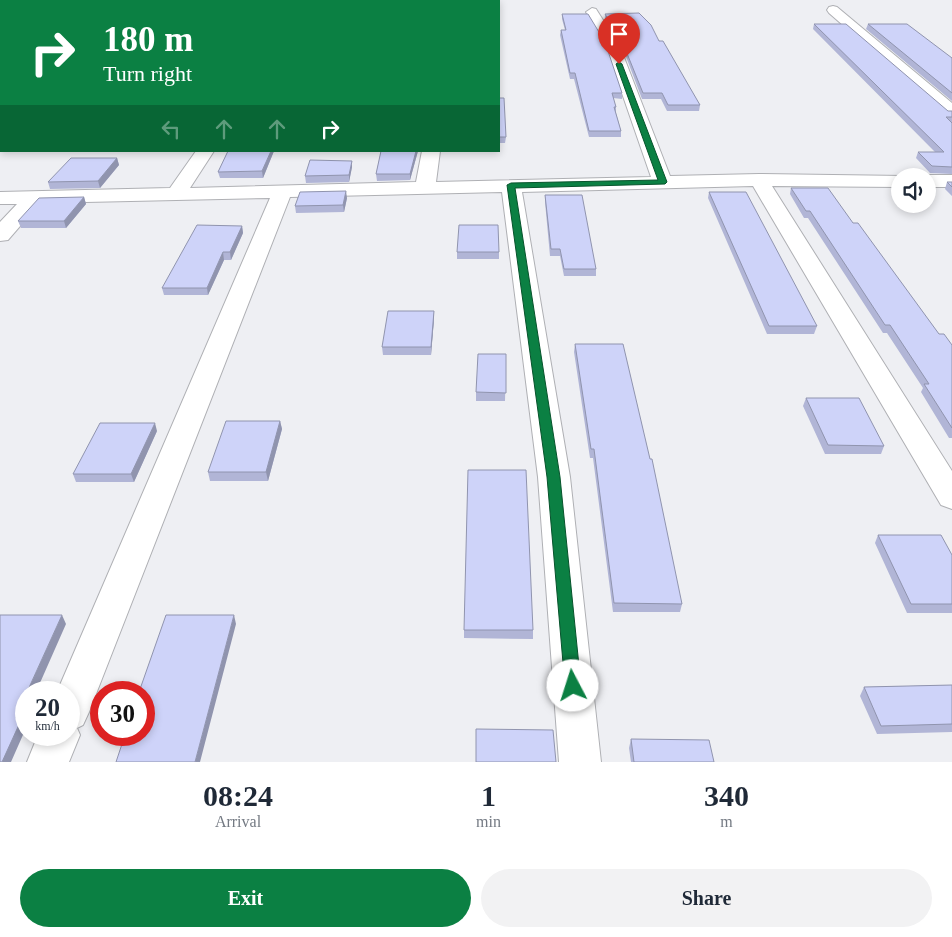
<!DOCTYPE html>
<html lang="en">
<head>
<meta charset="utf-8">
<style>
  body { margin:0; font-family:Georgia,serif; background:#f2f2f3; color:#1f2937; height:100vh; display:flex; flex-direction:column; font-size:19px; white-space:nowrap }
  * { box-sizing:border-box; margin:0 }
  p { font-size:16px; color:#747a83 }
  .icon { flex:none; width:28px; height:28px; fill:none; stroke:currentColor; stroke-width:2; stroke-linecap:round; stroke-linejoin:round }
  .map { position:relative; height:762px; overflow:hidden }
  .sheet { display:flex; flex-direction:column; background:#fff; flex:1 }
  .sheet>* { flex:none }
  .banner { position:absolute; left:0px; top:0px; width:500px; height:152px; box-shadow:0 2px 8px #0003; background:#0b8043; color:#fff; overflow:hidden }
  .controls { position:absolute; left:891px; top:168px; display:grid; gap:10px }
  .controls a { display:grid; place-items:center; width:45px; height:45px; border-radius:50%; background:#fff; box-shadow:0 2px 8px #0003; font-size:25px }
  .speed { position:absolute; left:15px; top:681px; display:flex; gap:10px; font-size:25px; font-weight:700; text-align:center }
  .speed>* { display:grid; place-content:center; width:65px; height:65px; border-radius:50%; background:#fff; box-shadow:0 2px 8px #0003; line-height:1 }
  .speed small { font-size:12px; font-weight:400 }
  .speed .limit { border:8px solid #d22; background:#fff; color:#111 }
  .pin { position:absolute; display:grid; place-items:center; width:42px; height:42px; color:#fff; margin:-51px -21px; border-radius:50% 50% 50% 0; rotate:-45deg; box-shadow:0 0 5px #0007 }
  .pin .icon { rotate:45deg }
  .me { position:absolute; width:55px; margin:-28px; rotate:355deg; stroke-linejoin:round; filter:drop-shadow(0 0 4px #0008) }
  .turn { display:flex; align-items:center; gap:18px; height:105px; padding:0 20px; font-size:22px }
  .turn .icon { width:65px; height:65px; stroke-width:2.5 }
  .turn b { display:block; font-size:35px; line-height:42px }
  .lanes { display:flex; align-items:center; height:48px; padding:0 20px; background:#0003; justify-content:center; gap:25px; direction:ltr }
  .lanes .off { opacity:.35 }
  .eta { display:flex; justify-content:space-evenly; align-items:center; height:85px; text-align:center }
  .eta b { font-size:30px; font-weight:700; line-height:35px }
  .primary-button { display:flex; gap:10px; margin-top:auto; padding:10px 20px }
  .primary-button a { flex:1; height:58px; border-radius:30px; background:#0b8043; color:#fff; font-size:20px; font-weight:700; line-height:58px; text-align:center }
  .primary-button a+a { background:#f2f2f3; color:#1f2937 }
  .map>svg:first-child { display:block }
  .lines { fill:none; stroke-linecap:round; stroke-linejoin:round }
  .minor-casing { stroke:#afb0b4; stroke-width:2 }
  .minor { fill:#fff; fill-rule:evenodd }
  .wall { fill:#b1b5d6 }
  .shaded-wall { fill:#9094ae }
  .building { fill:#ced3f9; stroke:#9094ae }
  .route { fill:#0b8043; stroke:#07532c }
</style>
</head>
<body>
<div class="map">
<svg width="952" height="762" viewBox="0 0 952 762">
  <rect width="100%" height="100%" fill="#eeeff3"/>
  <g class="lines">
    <g class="minor-casing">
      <path id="minor" d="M833,6L837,7L952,103V116L946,115L829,13L827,10L829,7Z
        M592,8L596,9L620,47L670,176L759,174L904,176H900V187L772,186L952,471V509L941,505L753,186L522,192L570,477L601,762H559L538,477L502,192L290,197L89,712L83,725L77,728L80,735L69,762H27L38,735H69V692H57L270,198L40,203L8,240L0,241V222L17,204H0V192L170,188L196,151H214L190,188L416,182L422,151H440L436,182L651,177L606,47L586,12Z
        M928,175H952V187H928V176H924Z"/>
    </g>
    <use href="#minor" class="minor"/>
  </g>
  <path class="wall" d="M562,14L622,93V99L613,98L616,107V113L621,131V137H589L574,79H570L560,35L561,30H565L562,19Z
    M605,14L659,41L700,105L699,111H667L661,99H642L622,46L605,19Z
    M814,24L948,111H952V174L930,173L916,158L918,152H935L813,29Z
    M868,24L952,58V101L866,29Z
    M499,98L506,137L505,143H499Z
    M228,151H274L263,178H220L218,172Z
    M381,151H418L410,180L377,181L376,174Z
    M117,158L119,165L100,188L50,189L48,182Z
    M352,167L349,182L306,183L305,176Z
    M947,182H952V196L945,189Z
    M791,188L853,223L939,334L952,345V438H949L921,392L923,388L887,333H883L808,218H804L790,194Z
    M709,192L817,326L814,334H767L708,198Z
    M545,195L596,269V276H564L560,256H550L545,202Z
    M84,197L86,204L66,228H21L18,221Z
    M347,198L344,212L296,213L295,206Z
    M242,226L243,233L231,260H224L208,295H164L162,288Z
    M457,252H499V259H457Z
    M434,311V319L431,355H383L382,347Z
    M575,344L682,604L680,612H613L593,458H590L574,352Z
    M506,354L505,401H476V392Z
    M806,398L884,446L881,454H825L803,406Z
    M280,421L282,429L268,481H210L208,472Z
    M157,431L134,482H76L73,474Z
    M878,535L952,555V613H907L875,543Z
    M464,630H533V639L464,638Z
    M952,685V732L877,734L860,696L864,687Z
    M631,739L714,762H631L629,748Z"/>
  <path class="shaded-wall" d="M271,151H274L263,178L262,171Z
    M416,151H418L410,180V174Z
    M117,158L119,165L100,188L98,181Z
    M352,161V167L349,182V175Z
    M346,191L347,198L344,212L343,205Z
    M84,197L86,204L66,228L64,221Z
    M242,226L243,233L231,260L230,252Z
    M223,252L224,260L208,295L207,288Z
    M434,311V319L431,355V347Z
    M280,421L282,429L268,481L266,472Z
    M155,423L157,431L134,482L131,474Z
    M62,615L66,624L36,692H27Z
    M234,615L236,624L200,762H195Z
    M26,695V714L23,721L26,728L11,762H2L16,718Z"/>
  <path class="building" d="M639,13L651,25L659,41H663L700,105H668L662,93H643L622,41L605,14Z
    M562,14H588L605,42L622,93H612L616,107H614L621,131H589L575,73H570L561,30H566Z
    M814,24H846L948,111H952V117H946L952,123V167L932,166L918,152H944Z
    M868,24H907L952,58V93Z
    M499,98H504L506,137H499Z
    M228,151H271L262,171L218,172Z
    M381,151H416L410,174H376Z
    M71,158H117L98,181L48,182Z
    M310,160L352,161L349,175L305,176Z
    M947,182H952V187Z
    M791,188H828L853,223H858L939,334H944L952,345V428L924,384H929L890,325H885L810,211H806Z
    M346,191L343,205L295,206L300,192Z
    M709,192H746L817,326H769Z
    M545,195H582L596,269H564L560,249H551Z
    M84,197L64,221H18L39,198Z
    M197,225L242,226L230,252H223L207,288H162Z
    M459,225H498L499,252H457Z
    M388,311H434L431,347H382Z
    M575,344H623L650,459H652L682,604L614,603L594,449H591Z
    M478,354H506V393L476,392Z
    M806,398H859L884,446L828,445Z
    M226,421H280L266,472H208Z
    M100,423H155L131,474H73Z
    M468,470H526L533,630H464Z
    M878,535H941L952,555V604H911Z
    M0,615H62L27,692H26V695L16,718H22L2,762H0Z
    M166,615H234L195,762H116L125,735H144V692H139Z
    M952,685V724L881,726L864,687Z
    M476,729L553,730L556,762H476Z
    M631,739L709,740L714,762H634Z"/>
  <path class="route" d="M619,62L622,64L667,182L665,184L515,188L560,477L581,686L579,691L573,693L567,691L565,686L547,477L507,185L511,183L658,180L616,64Z"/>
</svg>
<div class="controls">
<a><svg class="icon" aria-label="sound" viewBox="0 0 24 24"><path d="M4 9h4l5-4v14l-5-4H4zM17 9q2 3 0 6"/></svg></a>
</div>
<div class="speed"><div>20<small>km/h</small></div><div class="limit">30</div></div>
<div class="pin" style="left:619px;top:64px;background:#d93025"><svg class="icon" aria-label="arrive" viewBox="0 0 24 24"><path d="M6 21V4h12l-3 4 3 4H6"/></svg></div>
<svg class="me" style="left:573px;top:686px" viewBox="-20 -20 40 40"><circle r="19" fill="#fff"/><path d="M0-13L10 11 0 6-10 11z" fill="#0b8043"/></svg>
<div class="banner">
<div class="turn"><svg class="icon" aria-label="right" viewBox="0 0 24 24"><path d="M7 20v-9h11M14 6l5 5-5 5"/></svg><div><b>180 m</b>Turn right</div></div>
<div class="lanes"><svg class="icon off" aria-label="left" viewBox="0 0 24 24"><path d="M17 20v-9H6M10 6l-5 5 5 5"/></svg><svg class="icon off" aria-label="ahead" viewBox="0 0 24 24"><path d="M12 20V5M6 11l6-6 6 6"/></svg><svg class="icon off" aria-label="ahead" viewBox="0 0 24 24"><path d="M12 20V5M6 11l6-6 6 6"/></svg><svg class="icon" aria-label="right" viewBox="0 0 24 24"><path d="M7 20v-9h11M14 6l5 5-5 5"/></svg></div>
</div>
</div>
<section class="sheet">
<div class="eta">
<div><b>08:24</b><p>Arrival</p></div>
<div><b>1</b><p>min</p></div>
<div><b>340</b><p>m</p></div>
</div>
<div class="primary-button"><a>Exit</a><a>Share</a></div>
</section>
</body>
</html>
